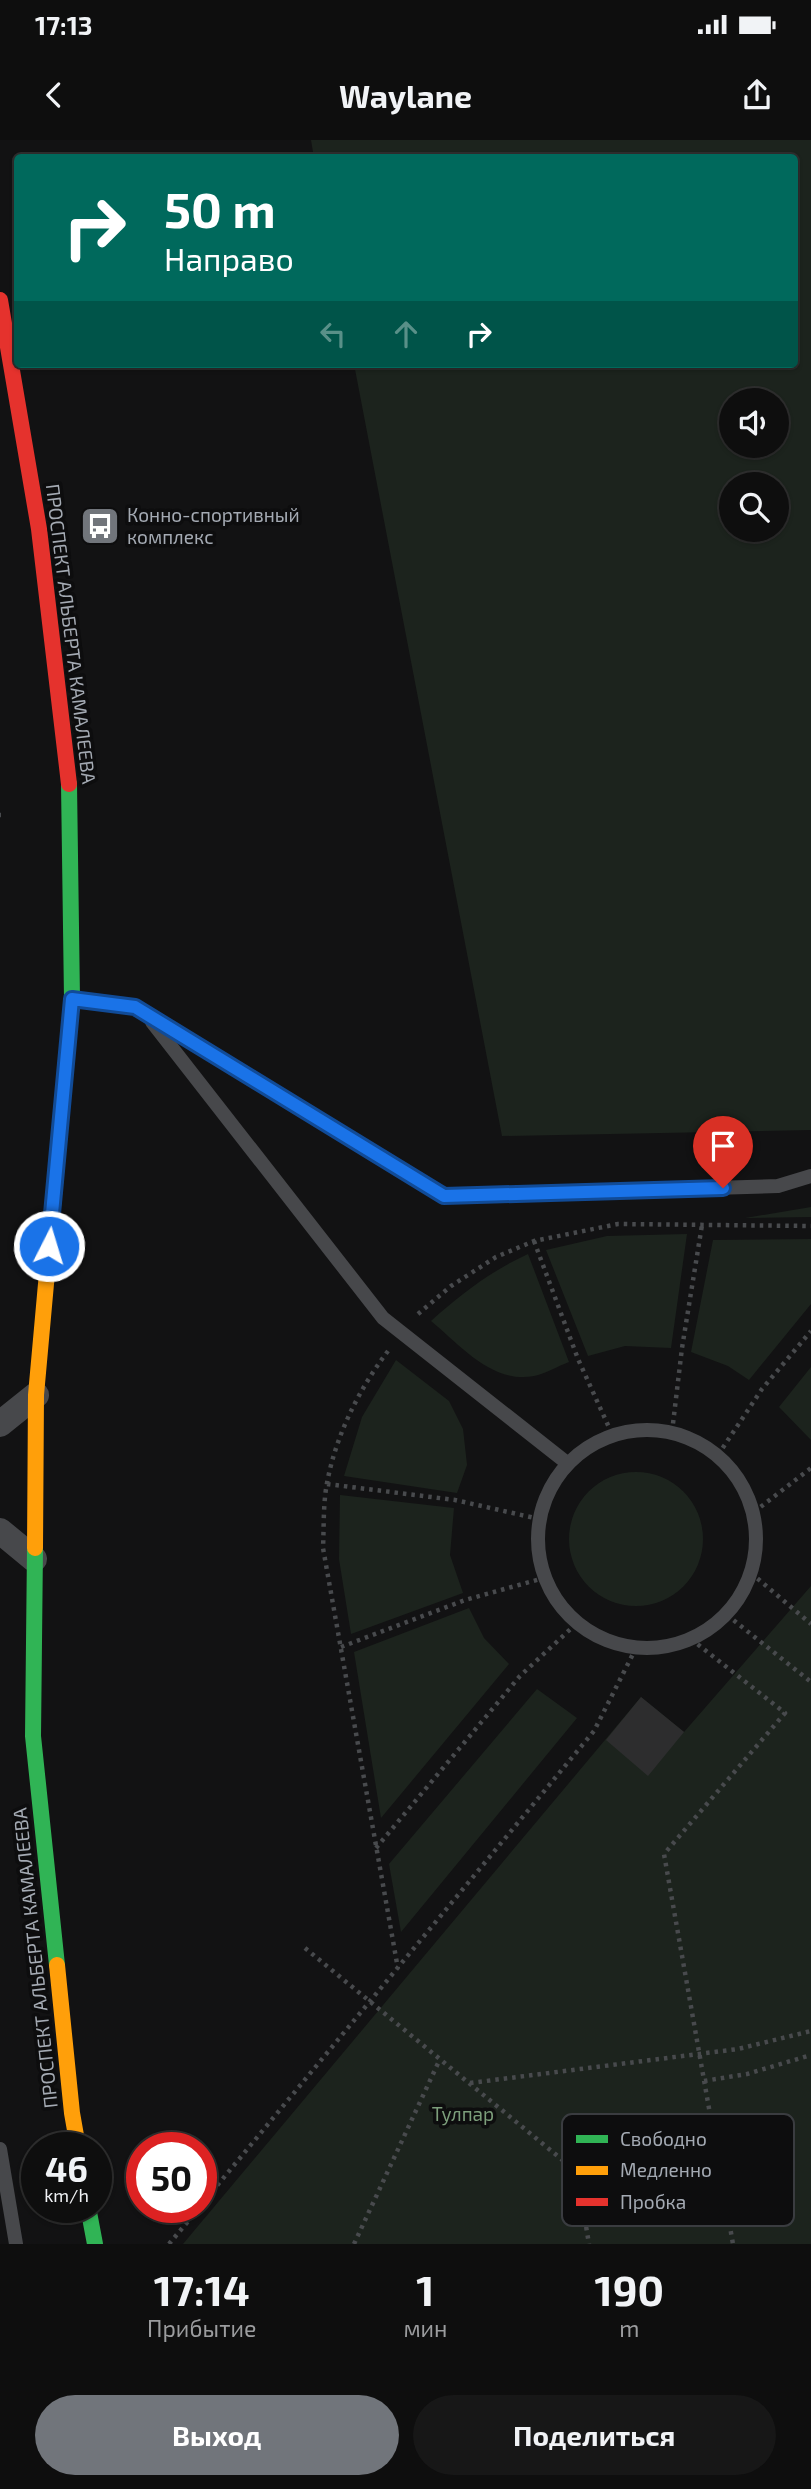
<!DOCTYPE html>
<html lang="ru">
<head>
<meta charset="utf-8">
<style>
  body { margin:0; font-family:"Exo 2",sans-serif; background:#171717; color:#f1f3f6; height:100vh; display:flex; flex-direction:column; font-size:26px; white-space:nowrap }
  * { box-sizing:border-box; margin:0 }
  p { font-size:23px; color:#9b9c9e }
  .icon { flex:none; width:38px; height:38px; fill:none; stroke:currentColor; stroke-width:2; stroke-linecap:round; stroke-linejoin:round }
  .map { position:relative; height:2104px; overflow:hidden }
  .drawer { display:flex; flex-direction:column; background:#0e0e0e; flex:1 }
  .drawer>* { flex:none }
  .hud { position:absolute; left:14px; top:14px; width:784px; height:214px; border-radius:7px; box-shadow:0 2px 5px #0004,0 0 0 2px #2e2e2e; background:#00695c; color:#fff; overflow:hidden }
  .tools { position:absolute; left:719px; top:248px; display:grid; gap:14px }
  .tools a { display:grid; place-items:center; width:70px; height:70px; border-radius:50%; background:#0e0e0e; box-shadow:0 2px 5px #0004,0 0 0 2px #2e2e2e; font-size:35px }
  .speed { position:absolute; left:21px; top:1992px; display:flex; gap:14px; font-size:35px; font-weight:700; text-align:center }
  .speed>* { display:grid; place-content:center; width:91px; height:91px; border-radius:50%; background:#0e0e0e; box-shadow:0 2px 5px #0004,0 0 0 2px #2e2e2e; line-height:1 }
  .speed small { font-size:18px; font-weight:400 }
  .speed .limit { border:10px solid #d22; background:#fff; color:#111 }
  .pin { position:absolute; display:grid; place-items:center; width:60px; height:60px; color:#fff; margin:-72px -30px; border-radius:50% 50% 50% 0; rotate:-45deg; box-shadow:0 0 7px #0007 }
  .pin .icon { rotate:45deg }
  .me { position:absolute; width:77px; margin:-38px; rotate:5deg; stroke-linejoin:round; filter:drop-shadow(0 0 5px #0008) }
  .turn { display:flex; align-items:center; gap:24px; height:147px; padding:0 35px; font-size:32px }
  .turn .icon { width:91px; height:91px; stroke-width:2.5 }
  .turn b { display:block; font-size:49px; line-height:60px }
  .lanes { display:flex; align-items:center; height:66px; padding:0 35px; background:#0003; justify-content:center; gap:35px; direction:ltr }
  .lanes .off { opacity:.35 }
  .eta { display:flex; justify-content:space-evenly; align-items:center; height:119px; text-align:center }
  .eta b { font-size:42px; font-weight:700; line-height:49px }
  .cta { display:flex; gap:14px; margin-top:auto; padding:14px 35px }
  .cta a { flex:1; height:80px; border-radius:42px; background:#71757b; color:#fff; font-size:28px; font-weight:700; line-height:80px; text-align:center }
  .cta a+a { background:#171717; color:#f1f3f6 }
  .status { display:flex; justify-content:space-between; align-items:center; height:49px; padding:0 35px; background:#0e0e0e; direction:ltr }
  .status svg { height:19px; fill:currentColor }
  header { display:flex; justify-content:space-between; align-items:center; height:91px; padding:0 35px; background:#0e0e0e; font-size:32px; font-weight:700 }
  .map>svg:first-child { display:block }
  .green { fill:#1c231d; fill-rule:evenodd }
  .building { fill:#2d2d2e }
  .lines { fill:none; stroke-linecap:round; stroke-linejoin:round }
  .path { stroke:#484a4d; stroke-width:4.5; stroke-dasharray:3.5 5; stroke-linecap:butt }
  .lane { stroke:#47484b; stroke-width:14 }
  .street { stroke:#47484b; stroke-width:26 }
  .fast { stroke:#30b455; stroke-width:16 }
  .slow { stroke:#ff9f0a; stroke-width:16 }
  .jam { stroke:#e5322d; stroke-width:16 }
  .route-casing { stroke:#114b97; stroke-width:18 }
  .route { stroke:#1a73e8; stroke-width:12 }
  .labels { text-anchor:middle; stroke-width:7; stroke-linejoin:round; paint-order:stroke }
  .poi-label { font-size:19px; fill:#a4aab3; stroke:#0d0d0e; text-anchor:start }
  .street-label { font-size:19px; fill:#a4aab3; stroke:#0d0d0e }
  .park-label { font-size:19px; fill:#7c9e7b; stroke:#0d0d0e }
  .key { fill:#0d0d0e; stroke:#3a3c40; stroke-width:2 }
  .key-label { font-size:19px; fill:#a4aab3 }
</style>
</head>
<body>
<div class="status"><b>17:13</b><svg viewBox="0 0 49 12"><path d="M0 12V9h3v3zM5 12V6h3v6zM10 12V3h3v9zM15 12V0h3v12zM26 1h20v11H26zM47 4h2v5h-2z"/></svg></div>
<header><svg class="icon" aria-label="back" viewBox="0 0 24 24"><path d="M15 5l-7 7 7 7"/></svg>Waylane<svg class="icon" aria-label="share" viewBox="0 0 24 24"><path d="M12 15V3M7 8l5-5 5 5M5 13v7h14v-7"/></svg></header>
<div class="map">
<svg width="811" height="2104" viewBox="0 0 811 2104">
  <rect width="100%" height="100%" fill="#121213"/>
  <path class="green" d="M311,0H811V990L502,996L354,224H794V18H314ZM732,261H777V306H732ZM732,345H777V390H732Z
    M811,1067V1077L745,1078Z
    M687,1094L671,1208L625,1206L588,1216L546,1110L607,1096Z
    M811,1099V1164L749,1240L728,1226L691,1212L713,1100Z
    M528,1114L569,1222C558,1226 545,1234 534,1236C492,1244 460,1205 431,1181C461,1154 491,1131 528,1114Z
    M396,1220L449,1261L463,1289L467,1325L457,1353L344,1336L362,1277Z
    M811,1227V1300L779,1267Z
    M569 1399a67 67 0 1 1 134 0a67 67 0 1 1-134 0Z
    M340,1355L454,1368L450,1415L463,1453L351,1494L339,1419Z
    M811,1446V2104H183L641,1557L684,1592Z
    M469,1468L484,1498L509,1524L381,1678L354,1512Z
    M537,1549L577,1578L401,1792L389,1724Z"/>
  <path class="building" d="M641,1557L684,1592L648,1636L606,1600Z"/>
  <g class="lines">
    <path class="path" d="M0,675H1
      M534,1101L578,1219L612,1294
      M418,1174L451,1146L496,1117L534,1101L618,1084L811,1086
      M388,1211C359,1249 336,1295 327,1343C323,1364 324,1387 323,1408L398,1829
      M672,1292L682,1208L702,1085
      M718,1315L762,1249L811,1191
      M327,1344L455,1360L539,1379
      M754,1372L811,1328
      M751,1433L811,1484
      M727,1475L811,1542
      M691,1499L785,1573L664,1714L733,2104
      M341,1507L465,1460L544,1438
      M376,1708L520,1536L577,1483
      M305,1808L577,2032L589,2104
      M704,1941L747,1934L811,1915
      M470,1943L738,1909L811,1891
      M201,2065L594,1591L636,1508
      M169,2104L200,2067
      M354,2104L440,1919"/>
    <path class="lane" d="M73,859L135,867L444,1056L778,1046L811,1036
      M152,882L383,1178L567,1323
      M538 1399a109 109 0 1 1 218 0a109 109 0 1 1-218 0Z
      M0,2009L16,2104"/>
    <path class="street" d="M0,1284L36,1255
      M0,1391L34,1419"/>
    <path class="fast" d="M52,1077L72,859L69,644
      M35,1408L33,1596L57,1825
      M88,2067L95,2104"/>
    <path class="slow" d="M35,1408L36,1255L52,1077
      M57,1825L72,1973L78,2007"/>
    <path class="jam" d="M0,160L39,389L69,644"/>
  </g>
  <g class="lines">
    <g class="route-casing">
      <path id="route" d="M49,1106L72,859L135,867L444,1056L723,1048"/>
    </g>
    <use href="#route" class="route"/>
  </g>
  <defs>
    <g id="bus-square" transform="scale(2.0125)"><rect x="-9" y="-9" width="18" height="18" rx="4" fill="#71757b" stroke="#0d0d0e"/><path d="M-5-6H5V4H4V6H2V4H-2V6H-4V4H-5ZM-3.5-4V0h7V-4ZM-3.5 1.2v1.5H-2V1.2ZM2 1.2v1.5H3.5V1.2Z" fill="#fff"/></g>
  </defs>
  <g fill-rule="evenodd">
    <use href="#bus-square" x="100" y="386"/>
  </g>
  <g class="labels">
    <g class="poi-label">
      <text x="127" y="382">Конно-спортивный<tspan x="127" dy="22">комплекс</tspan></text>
    </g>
    <g class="street-label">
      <text transform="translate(71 494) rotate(83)" y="7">ПРОСПЕКТ АЛЬБЕРТА КАМАЛЕЕВА</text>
      <text transform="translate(35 1818) rotate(-96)" y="7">ПРОСПЕКТ АЛЬБЕРТА КАМАЛЕЕВА</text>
    </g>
    <g class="park-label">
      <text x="463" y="1981">Тулпар</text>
    </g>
  </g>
  <rect x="562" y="1974" width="232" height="112" rx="10" class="key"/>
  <rect x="576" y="1995" width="32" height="8" fill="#30b455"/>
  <rect x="576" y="2026" width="32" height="9" fill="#ff9f0a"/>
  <rect x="576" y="2058" width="32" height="8" fill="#e5322d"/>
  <g class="key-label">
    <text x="620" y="2006">Свободно</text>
    <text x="620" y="2037">Медленно</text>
    <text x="620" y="2069">Пробка</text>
  </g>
</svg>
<div class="tools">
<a><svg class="icon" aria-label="sound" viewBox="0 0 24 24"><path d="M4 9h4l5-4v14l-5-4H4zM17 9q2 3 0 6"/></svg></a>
<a><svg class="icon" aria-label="search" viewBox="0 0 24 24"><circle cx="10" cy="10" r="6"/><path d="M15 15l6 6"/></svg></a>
</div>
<div class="speed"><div>46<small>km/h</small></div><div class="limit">50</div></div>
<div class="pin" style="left:723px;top:1048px;background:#d93025"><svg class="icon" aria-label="arrive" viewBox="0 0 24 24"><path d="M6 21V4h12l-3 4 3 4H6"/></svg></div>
<svg class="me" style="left:49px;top:1106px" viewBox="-20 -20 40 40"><circle r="17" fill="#1a73e8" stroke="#fff" stroke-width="3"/><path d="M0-11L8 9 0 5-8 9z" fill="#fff"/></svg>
<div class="hud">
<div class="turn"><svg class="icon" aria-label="right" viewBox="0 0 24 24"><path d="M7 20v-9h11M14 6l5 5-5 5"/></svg><div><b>50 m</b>Направо</div></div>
<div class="lanes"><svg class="icon off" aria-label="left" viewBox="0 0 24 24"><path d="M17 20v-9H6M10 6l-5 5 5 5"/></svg><svg class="icon off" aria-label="ahead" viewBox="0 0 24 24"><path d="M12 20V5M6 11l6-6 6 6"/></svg><svg class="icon" aria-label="right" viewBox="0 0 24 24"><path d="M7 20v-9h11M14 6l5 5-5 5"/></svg></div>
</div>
</div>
<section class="drawer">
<div class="eta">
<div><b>17:14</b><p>Прибытие</p></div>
<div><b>1</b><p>мин</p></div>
<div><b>190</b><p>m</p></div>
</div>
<div class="cta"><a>Выход</a><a>Поделиться</a></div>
</section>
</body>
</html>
